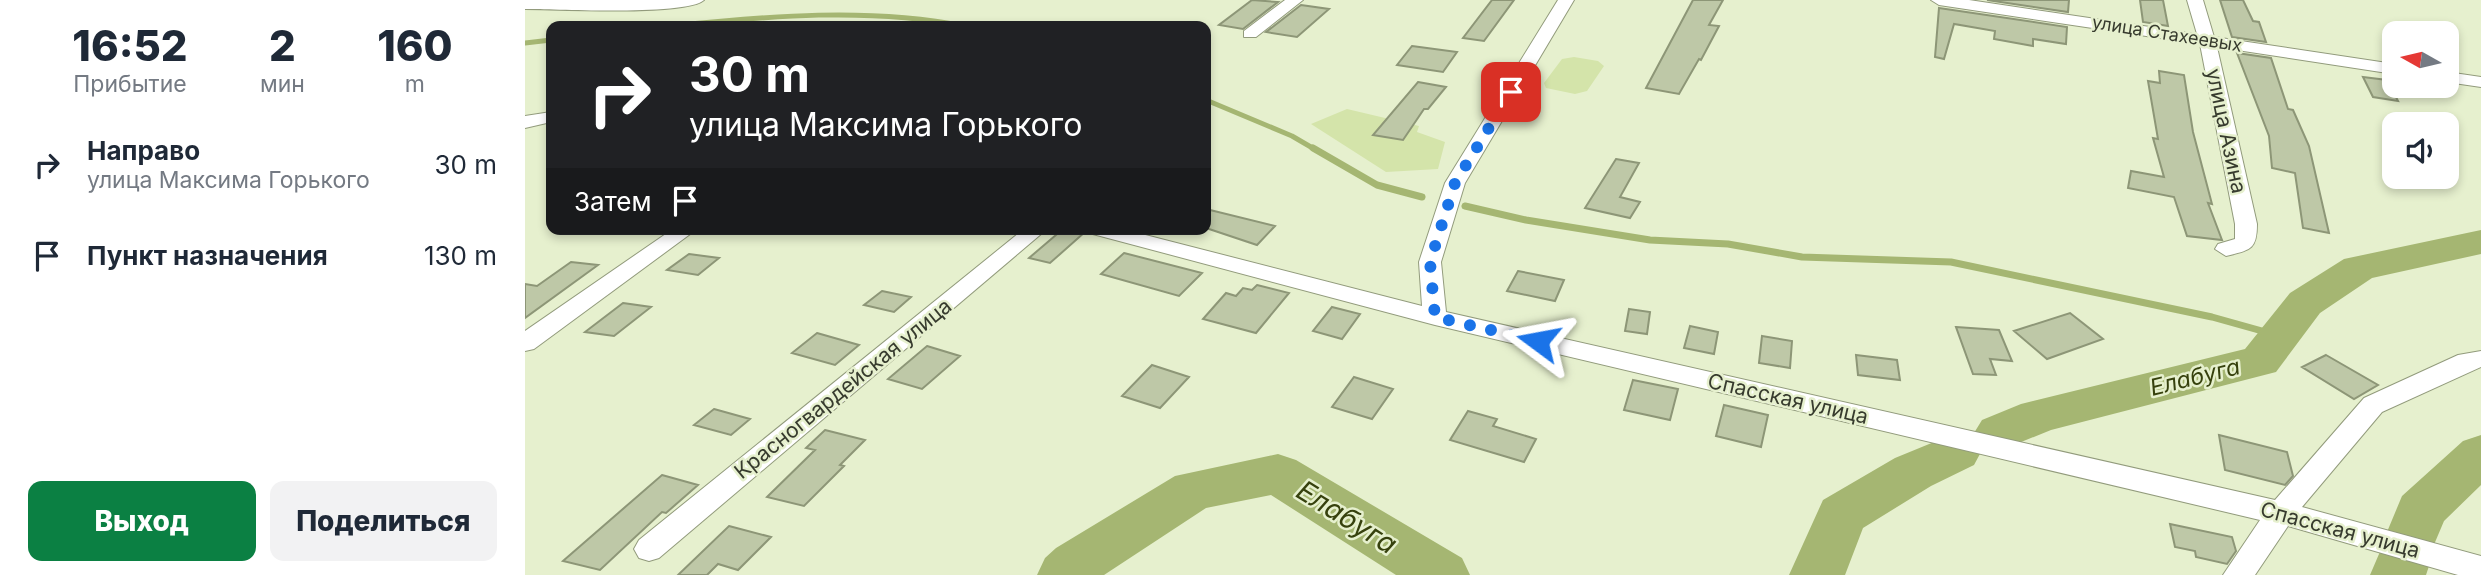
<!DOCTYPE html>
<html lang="ru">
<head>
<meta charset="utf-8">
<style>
  body { margin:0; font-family:Inter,sans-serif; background:#f2f2f3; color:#1f2937; height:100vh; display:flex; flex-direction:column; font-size:26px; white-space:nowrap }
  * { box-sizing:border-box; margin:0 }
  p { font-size:23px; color:#747a83 }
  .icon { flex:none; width:38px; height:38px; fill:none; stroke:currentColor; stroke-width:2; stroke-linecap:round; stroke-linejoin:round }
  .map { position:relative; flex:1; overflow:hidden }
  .sheet { display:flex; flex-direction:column; background:#fff; width:525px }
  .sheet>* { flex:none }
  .banner { position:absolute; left:21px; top:21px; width:665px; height:214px; border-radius:14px; box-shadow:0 4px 10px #0003; background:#202124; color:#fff; overflow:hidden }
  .needle { width:46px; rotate:278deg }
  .fabs { position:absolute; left:1857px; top:21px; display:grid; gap:14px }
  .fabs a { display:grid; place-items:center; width:77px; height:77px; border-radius:14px; background:#fff; box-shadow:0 4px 10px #0003; font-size:35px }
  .pin { position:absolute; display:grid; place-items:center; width:60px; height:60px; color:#fff; margin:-30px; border-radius:14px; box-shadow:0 4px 10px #0006 }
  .me { position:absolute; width:77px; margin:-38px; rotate:283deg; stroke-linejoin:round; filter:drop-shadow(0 0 5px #0008) }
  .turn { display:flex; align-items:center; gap:24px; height:147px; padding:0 28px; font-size:32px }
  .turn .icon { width:91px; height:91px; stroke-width:2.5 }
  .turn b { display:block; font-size:49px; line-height:60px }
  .then { display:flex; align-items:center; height:66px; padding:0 28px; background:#0003; gap:14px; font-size:26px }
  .eta { display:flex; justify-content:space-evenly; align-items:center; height:119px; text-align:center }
  .eta b { font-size:42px; font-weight:800; line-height:49px }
  .button { display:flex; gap:14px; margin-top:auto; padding:14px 28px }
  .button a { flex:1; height:80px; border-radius:14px; background:#0b8043; color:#fff; font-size:28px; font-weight:800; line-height:80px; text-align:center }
  .button a+a { background:#f2f2f3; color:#1f2937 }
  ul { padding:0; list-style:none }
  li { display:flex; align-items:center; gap:21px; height:91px; padding:0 28px }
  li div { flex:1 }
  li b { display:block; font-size:26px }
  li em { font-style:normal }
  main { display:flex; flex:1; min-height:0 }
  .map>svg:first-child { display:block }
  .green { fill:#d4e4aa }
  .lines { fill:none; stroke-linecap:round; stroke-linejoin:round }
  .stream-far1 { stroke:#a5b672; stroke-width:5 }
  .stream { stroke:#a5b672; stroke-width:7 }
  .river { fill:#a5b672; fill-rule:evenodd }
  .building { fill:#bec8a7; stroke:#8d9677; stroke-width:2 }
  .minor-casing { stroke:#929b7c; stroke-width:2 }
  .minor { fill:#fff; fill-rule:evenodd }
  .route { stroke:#1a73e8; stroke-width:12; stroke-dasharray:0 21.6 }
  .labels { text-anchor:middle; stroke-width:5; stroke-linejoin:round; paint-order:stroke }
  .far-street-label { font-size:18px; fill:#373b2e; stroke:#e6f0ce }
  .street-label { font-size:21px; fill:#373b2e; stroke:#e6f0ce }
  .water-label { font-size:23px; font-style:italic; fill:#36410d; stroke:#e6f0ce }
  .near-water-label { font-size:28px; font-style:italic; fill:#36410d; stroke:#e6f0ce }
</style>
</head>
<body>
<main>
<section class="sheet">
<div class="eta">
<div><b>16:52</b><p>Прибытие</p></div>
<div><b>2</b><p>мин</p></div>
<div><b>160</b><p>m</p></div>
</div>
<ul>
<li><svg class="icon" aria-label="right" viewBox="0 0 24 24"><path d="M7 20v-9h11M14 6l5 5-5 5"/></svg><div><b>Направо</b><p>улица Максима Горького</p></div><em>30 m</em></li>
<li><svg class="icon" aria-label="arrive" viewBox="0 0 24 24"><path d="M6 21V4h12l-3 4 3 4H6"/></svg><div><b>Пункт назначения</b></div><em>130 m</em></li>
</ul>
<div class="button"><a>Выход</a><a>Поделиться</a></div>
</section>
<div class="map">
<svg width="1956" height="575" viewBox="0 0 1956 575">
  <rect width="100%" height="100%" fill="#e6f0ce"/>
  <path class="green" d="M1049,57L1073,61L1079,66L1062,91L1050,94L1021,88L1019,83L1037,59Z
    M822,109L894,126L892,132L920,142L913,169L861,172L786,124Z"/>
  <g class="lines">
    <path class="stream-far1" d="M146,26C245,16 342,7 440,26
      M0,43L26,40
      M681,100L767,136L791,150"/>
    <path class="stream" d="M788,148L852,185L897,197
      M940,206L1001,220L1125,240L1203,244L1277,257L1426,262L1687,317L1755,336"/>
    <path class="river" d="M1956,230V254L1847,278L1795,313L1751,372L1526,430L1474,451L1457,446L1449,433L1457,420L1496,404L1720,349L1765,293L1819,259Z
      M1431,433L1449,439L1456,452L1449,465L1406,486L1338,528L1320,575H1264L1298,500L1370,458Z
      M1956,435V485L1919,521L1908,547L1899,551L1905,563L1901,575H1845L1857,547L1868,543L1862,532L1877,496L1938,441Z
      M753,454L771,460L937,558L945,575H871L746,495L681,508L579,575H512L520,558L531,548L650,476Z"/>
  </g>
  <path class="building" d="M727,0L753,2L718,29L694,25Z
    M967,0H989L959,41L938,38Z
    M1168,0H1198L1184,25L1194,26L1176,60L1174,59L1154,94L1121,88Z
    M1462,0H1544L1543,12Z
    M1615,0H1638L1643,26L1618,22Z
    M1695,0H1718L1728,21L1734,22L1741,42L1707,37Z
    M776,5L804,9L772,37L741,32Z
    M1414,8L1542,27L1541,44L1508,39V46L1469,39L1470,31L1429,24L1419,59L1410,57Z
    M887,46L932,52L918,72L872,65Z
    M1712,53L1746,58L1763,109L1768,110L1784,146L1804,233L1778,228L1770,173L1747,168L1744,136Z
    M1634,71L1659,75L1668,132L1687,204L1683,203L1697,240L1662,236L1649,197L1603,188L1606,171L1639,177L1628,138L1633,139L1623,81L1635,83Z
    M1838,77L1862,80L1873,101L1848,97Z
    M893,82L921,87L903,109H899L878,140L848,135Z
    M1091,159L1114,163L1095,197L1115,202L1105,218L1060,208Z
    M681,209L750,226L732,245L681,228Z
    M538,229H559L560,232L525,263L504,258Z
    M599,253L677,273L654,296L576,274Z
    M164,254L194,258L173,275L142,270Z
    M46,262L73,265L0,318V284L12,286Z
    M993,271L1039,280L1030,301L982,291Z
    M732,285L764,293L731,333L678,319L701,293L711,296L718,288L727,290Z
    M357,291L386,297L369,312L339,305Z
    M98,303L126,307L89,336L60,332Z
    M807,307L835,314L817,339L788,331Z
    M1104,309L1125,312L1122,334L1100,331Z
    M1545,313L1578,339L1522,359L1489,331Z
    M1165,326L1193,332L1189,354L1159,348Z
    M1431,327L1474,330L1487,361L1465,359L1471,375L1448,374Z
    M292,333L334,345L310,365L267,353Z
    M1237,336L1267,341L1265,368L1234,363Z
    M402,346L435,356L397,389L363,379Z
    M1331,355L1372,360L1375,380L1333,375Z
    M1801,355L1853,385L1829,399L1777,367Z
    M627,365L664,377L635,408L597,396Z
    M829,377L868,389L847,419L807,407Z
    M1108,380L1153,389L1145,420L1099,410Z
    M1199,405L1243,415L1236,447L1191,436Z
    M189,409L225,419L206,435L169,425Z
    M943,411L972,419L968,426L1011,439L999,462L925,440Z
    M300,430L340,440L315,465L319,466L279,506L242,497L290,450L281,448Z
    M1694,435L1762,452L1768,476L1760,485L1700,470Z
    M137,475L173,485L141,513L137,512L75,570L38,561Z
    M1645,524L1707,537L1711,551L1702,564L1671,557L1670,551L1650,547Z
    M204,526L246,537L213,570L193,564L182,575H153Z"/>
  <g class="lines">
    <g class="minor-casing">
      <path id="minor" d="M0,0H179C162,16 30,9 0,9Z
        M760,0H778L731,37H719V31Z
        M1033,0H1049L940,183L916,262L921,312L1750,500L1839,398L1933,355L1956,351V367L1857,412L1777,507L1956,556V575H1933L1763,526L1730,575H1698L1735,520L910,325L564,233L561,229H597L897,306L894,262L920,183Z
        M1406,0H1444L1672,34L1662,0H1678L1689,37L1869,64V74L1692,47L1732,224C1732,250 1725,250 1701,256L1690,249L1693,244L1710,239V224L1675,44L1414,5Z
        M1922,72L1956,77V87L1922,82Z
        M26,112V122L0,128V116Z
        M148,229H172L9,349L0,351V331Z
        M499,229H522L134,558L124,561L114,558L109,549L114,540Z"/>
    </g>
    <use href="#minor" class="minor"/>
  </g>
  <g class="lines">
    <path class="route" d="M986,92L930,183L905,262L910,317L1013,341"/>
  </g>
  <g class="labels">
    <g class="far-street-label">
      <text transform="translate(1642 34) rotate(9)" y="6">улица Стахеевых</text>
    </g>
    <g class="street-label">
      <text transform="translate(1701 131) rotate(78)" y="7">улица Азина</text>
      <text transform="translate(318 389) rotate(-39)" y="7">Красногвардейская улица</text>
      <text transform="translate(1263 399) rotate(13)" y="7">Спасская улица</text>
      <text transform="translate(1815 530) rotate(15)" y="7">Спасская улица</text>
    </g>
    <g class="water-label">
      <text transform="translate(1670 377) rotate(-14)" y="8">Елабуга</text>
    </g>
    <g class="near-water-label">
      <text transform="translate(822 517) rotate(32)" y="10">Елабуга</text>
    </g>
  </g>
</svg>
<div class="fabs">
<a><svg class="needle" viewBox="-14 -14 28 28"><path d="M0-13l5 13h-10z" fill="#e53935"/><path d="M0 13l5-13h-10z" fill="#747a83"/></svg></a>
<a><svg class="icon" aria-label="sound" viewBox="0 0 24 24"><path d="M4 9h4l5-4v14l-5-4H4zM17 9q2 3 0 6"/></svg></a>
</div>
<div class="pin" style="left:986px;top:92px;background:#d93025"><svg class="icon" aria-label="arrive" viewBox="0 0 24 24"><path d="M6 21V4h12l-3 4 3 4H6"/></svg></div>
<svg class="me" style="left:1013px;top:341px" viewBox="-20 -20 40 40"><path d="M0-17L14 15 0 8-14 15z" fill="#1a73e8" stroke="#fff" stroke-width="4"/></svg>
<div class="banner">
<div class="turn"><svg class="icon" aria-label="right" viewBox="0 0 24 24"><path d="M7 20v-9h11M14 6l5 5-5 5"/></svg><div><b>30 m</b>улица Максима Горького</div></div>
<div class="then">Затем<svg class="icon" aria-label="arrive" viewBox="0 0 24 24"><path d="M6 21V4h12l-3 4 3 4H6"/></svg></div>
</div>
</div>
</main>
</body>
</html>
